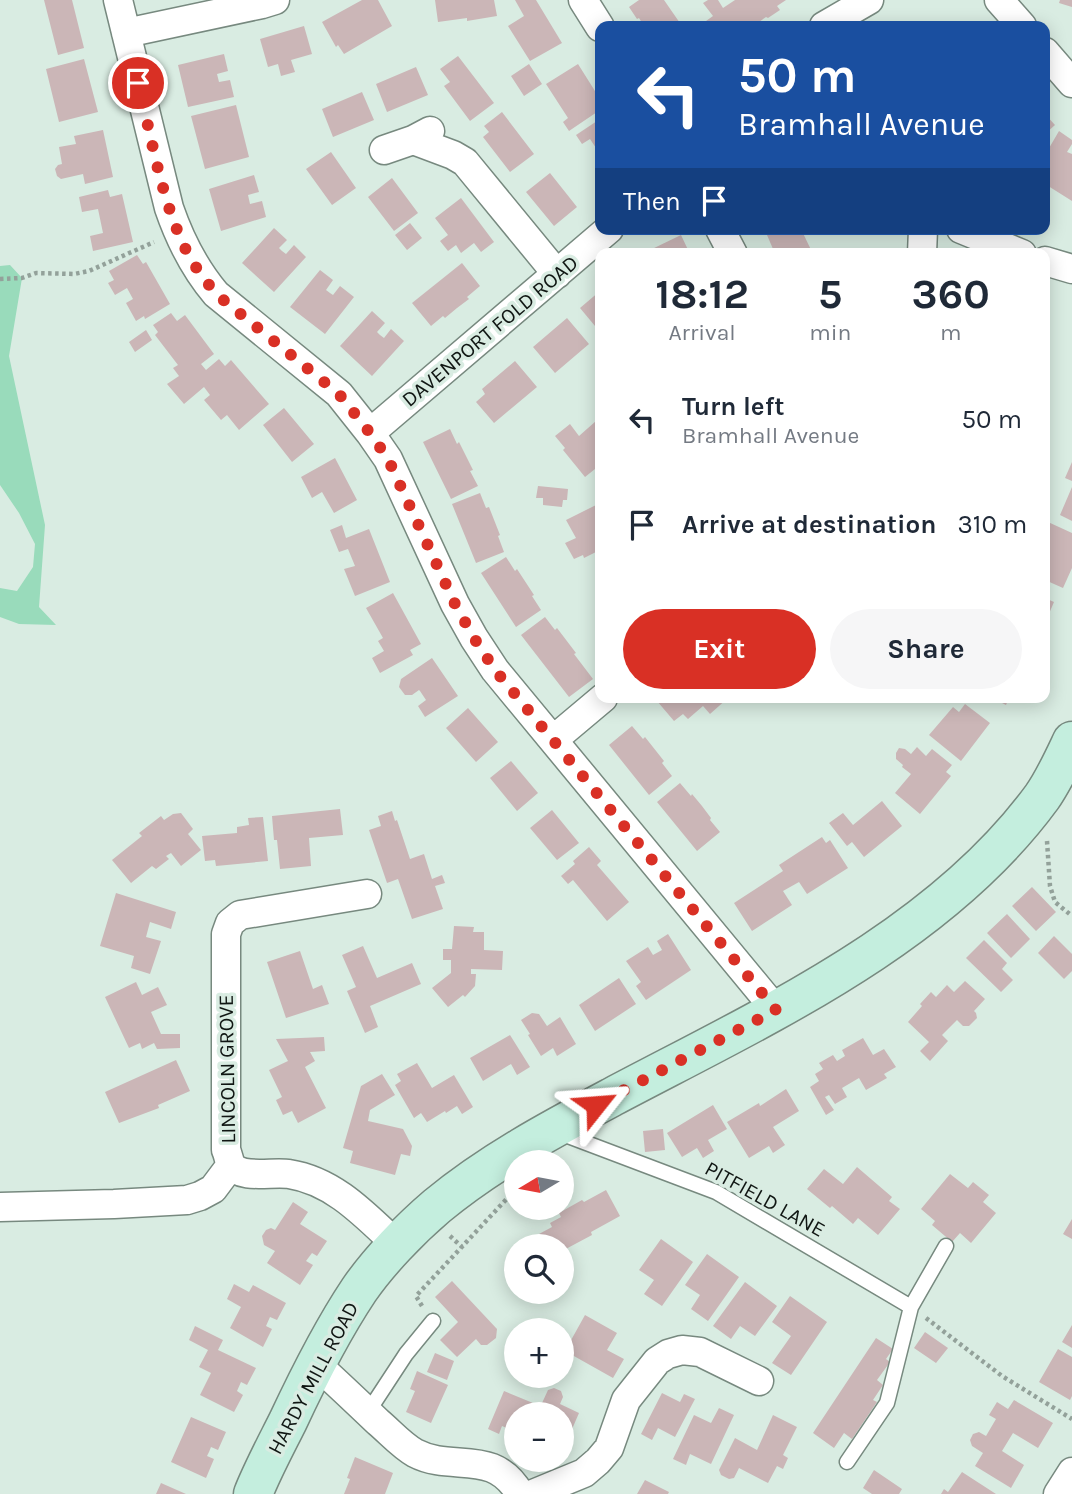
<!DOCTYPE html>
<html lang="en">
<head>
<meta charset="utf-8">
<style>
  body { margin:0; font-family:Karla,sans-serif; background:#f6f6f7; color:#1f2937; height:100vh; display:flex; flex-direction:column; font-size:26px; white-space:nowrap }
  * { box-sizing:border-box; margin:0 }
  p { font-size:23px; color:#747a83 }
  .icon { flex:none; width:38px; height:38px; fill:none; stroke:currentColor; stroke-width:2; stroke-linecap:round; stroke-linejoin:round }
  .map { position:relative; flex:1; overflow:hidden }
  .drawer { position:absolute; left:595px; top:248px; width:455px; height:455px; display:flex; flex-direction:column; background:#fff; border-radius:14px; box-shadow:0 4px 18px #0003 }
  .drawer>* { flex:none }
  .hud { position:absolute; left:595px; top:21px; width:455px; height:214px; border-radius:14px; box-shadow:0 4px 18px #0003; background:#1a4fa0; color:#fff; overflow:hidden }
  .needle { width:46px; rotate:260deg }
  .controls { position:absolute; left:504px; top:1150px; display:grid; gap:14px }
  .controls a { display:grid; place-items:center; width:70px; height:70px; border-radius:50%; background:#fff; box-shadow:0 4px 18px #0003; font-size:35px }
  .pin { position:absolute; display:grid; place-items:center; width:60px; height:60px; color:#fff; margin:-30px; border:4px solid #fff; border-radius:50%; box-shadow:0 2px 7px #0007 }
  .me { position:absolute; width:77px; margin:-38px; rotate:62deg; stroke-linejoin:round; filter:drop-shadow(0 0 5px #0008) }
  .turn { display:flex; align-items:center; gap:24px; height:147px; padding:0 28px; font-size:32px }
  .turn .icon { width:91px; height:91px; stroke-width:2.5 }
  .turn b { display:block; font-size:49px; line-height:60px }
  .then { display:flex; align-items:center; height:66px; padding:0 28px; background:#0003; gap:14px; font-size:26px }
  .eta { display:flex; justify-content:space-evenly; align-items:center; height:119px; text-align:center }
  .eta b { font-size:42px; font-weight:700; line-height:49px }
  .button { display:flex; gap:14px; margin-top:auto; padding:14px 28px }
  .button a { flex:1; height:80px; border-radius:42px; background:#d93025; color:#fff; font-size:28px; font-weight:700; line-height:80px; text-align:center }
  .button a+a { background:#f6f6f7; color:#1f2937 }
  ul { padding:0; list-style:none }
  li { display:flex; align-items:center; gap:21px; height:105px; padding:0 28px }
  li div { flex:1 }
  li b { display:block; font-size:26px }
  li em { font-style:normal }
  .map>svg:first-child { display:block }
  .grass { fill:#99dbbb }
  .building { fill:#cbb6b7 }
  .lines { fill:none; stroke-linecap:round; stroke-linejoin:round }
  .service-casing { stroke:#77897f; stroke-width:17 }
  .minor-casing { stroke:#77897f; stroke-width:31 }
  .secondary-casing { stroke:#77897f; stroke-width:41 }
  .path { stroke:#93a19a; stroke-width:4.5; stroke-dasharray:3.5 3.5; stroke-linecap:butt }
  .service { stroke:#fff; stroke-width:14 }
  .minor { stroke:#fff; stroke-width:28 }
  .secondary { stroke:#c4eede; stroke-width:38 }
  .route { stroke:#d93025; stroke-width:12; stroke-dasharray:0 21.6 }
  .labels { text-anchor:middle; stroke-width:7; stroke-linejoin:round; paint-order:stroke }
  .street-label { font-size:21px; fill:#101613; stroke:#d9ece2 }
</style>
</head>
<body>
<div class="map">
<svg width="1072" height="1494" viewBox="0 0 1072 1494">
  <rect width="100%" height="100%" fill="#d9ece2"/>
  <path class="grass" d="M10,265L22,278L9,356L45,525L39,607L56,625L19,624L0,617V588L17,591L33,567L35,544L19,513L0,485V266Z"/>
  <path class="building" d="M44,0H72L84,48L58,55Z
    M362,0H378L392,26L344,54L338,45L336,47L322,22Z
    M435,0H494L497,16L467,21V18L438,22Z
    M515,0H536L562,43L530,61L508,26L524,16Z
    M639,0H664L682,26H644L639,18L637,19L629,7Z
    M708,0H718L723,8L735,0H786L777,6L780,10L768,18L766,17L753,26H699L713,16L703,3Z
    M1060,0H1072V7L1059,3Z
    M304,26L312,54L291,60L295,72L281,76L278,64L268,67L260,39Z
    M224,54L228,71L217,74L219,82L230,80L234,97L188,107L178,65Z
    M458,56L494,103L470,121L444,86L450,82L440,69Z
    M84,59L98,112L59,122L46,69Z
    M529,64L542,84L524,96L511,76Z
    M578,64L600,99V110L569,131L563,122L568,118L546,84Z
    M416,67L428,95L387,112L376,84Z
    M362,92L374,120L333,137L322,109Z
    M236,105L249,157L205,169L191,116Z
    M502,112L534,154L510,172L483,137L489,132L484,126Z
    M1045,114L1055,125L1045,134Z
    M600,119V166L595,157L600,154L590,139L582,144L576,135Z
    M103,130L113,177L85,184L83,174L61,179L57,176L55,169L58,165L62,164L59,147L76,144L74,136Z
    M1059,131L1072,140V144L1067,152L1072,154V201L1045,184V155Z
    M331,152L356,188L332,205L306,169Z
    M550,173L577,207L554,226L526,192Z
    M254,175L259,192L248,195L250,204L262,201L266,217L221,231L209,189Z
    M392,178L418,213L394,231L368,197Z
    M108,190L110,197L122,194L133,242L93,251L90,236L103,233L98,209L82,212L79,197Z
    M461,198L494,242L481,252L474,243L461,253L456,245L448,251L440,241L448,235L435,218Z
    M410,223L422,238L407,250L395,235Z
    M274,228L287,240L279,248L282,251L286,254L294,245L306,257L274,292L242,263Z
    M779,229H801L813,254H778L775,248L773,249L767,235Z
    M681,235L690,254H652L650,250Z
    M137,255L143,264L146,262L170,304L145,319L144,316L136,321L126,303L133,299L127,288L115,295L108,283L114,280L109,271Z
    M462,263L480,286L467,297L469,299L457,308L445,318L443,316L431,326L412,303Z
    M320,270L333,280L326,290L330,293L333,295L340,286L354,297L325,334L290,307Z
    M600,291V332L580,308Z
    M372,311L385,323L377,332L380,335L384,338L391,329L404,341L372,376L340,346Z
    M171,313L177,321L185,315L214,354L201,364L206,370L219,359L225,366L231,360L269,404L239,430L227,415L221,420L204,400L210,395L204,387L184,404L167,384L179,376L173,368L178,365L155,335L158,332L153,325Z
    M567,318L589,344L555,373L533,347Z
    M146,330L152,340L135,352L129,342Z
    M515,361L537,387L494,423L476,402L485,394L482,389Z
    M284,408L314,444L292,462L263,425Z
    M596,421L600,426V465L585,477L563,450L565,448L555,436L570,424L579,436Z
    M450,429L457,444L459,442L473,470L470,471L478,486L451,499L423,442Z
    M335,458L357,500L334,513L322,492L312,498L301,477Z
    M1072,462V481L1065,478Z
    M538,486L568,489L567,500H563L562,507L543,505V498H536Z
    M1072,487V521L1060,515Z
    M480,493L486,508L489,507L500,535L498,536L504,552L476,563L452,504Z
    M598,504L600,508V550L584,558L583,555L574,559L565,543L576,538L566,520Z
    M1048,522L1072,533V568L1063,588L1045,580V529Z
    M342,525L346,538L369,529L390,582L355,596L344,569L355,566L348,549L339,552L330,530Z
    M506,557L515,571L517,569L534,595L532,596L541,610L516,627L481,573Z
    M393,593L421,644L410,650L413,655L380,673L372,658L384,651L378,641L383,638L366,608Z
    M1045,598L1054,602L1045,623Z
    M545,617L555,630L557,628L576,653L574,654L593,679L569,697L521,635Z
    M432,658L458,696L425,717L418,706L426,700L420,691L419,690L412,695H405L399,687L401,679Z
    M661,698H728L710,714L703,706L688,719L683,714L674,721L657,701Z
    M992,698H1009L1006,705Z
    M965,704L990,723L961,761L929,735L953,707L959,712Z
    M468,708L498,742L476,762L446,728Z
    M632,726L643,739L645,737L664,761L662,763L672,776L649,795L609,745Z
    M917,747L926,756L932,749L952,765L946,772L951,776L920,814L895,793L911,774L902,767L903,765L896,759V753L899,748L905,749L911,754Z
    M511,761L538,793L517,811L490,778Z
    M680,783L691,796L692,794L702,806L711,818L710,820L720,832L697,851L657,802Z
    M882,801L902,826L864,857L852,842L847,846L829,823L843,813L853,825Z
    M340,809L343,835L309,838L311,866L280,869L277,840H274L272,816Z
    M552,810L579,843L557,860L530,828Z
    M392,811L395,821L397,820L410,859L424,854L432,879L442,875L445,883L435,886L443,909L412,919L398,879L387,883L369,830L381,826L378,816Z
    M181,813L193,829L188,834L201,850L181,866L171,853L166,856L169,859L156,869L152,866L131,883L112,860L142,836L139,833L161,816L164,820L173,814Z
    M263,817L268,861L216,866L215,860L205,861L202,836L237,833V827L249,825L248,818Z
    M822,837L826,843L830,840L848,868L807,894L799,882L783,891L792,905L752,931L734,903L783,871L779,865Z
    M589,847L601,861L597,865L629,902L607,921L573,880L568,884L561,876L575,864L573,861Z
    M1032,887L1056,912L1036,931L1012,906Z
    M116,893L176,912L171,929L150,922L146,937L161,941L150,974L131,968L134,956L100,946Z
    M1007,914L1030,939L1011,958L987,933Z
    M454,926L474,927L473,932H484V950L503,951L502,970L471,969V974H476L475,986L465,997L463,995L448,1007L432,988L451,973V960H443V949H452Z
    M668,934L691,970L646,1000L636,986L641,982L626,961L648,947L653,955L662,950L657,941Z
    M1054,936L1072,954V971L1064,979L1038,953Z
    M984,940L1007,963L1002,969L1013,980L1001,992L966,958Z
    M363,946L377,978L412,963L421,984L370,1006L378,1027L365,1033L347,991L356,987L342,955Z
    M300,951L313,989L322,985L329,1004L286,1018L267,962Z
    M619,978L636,1004L595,1031L579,1005Z
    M965,981L985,999L974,1011L976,1013L977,1018L969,1026H963L957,1020L942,1035L948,1041L930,1061L920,1051L929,1042L908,1022L922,1006L920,1004L931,992L936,997L947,985L954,992Z
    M136,982L142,995L158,987L167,1005L151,1012L161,1034H180V1048L157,1049L154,1043L142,1049L140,1043L129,1048L105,997Z
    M532,1013L539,1014L547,1026L560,1017L576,1044L557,1056L553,1048L541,1056L528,1035L530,1034L521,1020Z
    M510,1035L530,1067L517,1075L511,1064L483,1081L470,1058Z
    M324,1037L325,1051L310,1052L315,1061L305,1067L326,1108L298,1123L292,1111L283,1115L276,1100L282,1097L269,1070L288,1061L276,1039Z
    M863,1038L873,1055L884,1049L896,1067L884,1074L887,1078L866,1090L859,1078L842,1088L847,1097L835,1104L829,1095L825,1097L834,1110L826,1115L810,1087L819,1081L815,1074L823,1069L819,1063L833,1055L837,1061L845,1056L842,1050Z
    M176,1060L190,1091L158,1105L159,1108L119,1123L105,1092Z
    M417,1063L432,1088L454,1075L473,1107L462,1114L457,1106L446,1113L445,1111L427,1122L421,1113L414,1118L395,1085L401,1081L397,1074Z
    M382,1074L395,1095L370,1110L368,1121L403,1129L412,1146L410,1156L401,1154L395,1175L350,1163L353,1151L343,1148L361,1086Z
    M786,1089L799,1111L773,1127L785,1145L773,1153L769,1146L749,1158L727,1122L759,1103L760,1106Z
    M713,1105L727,1129L708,1140L714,1151L703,1158L697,1148L682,1157L667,1133Z
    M663,1129L665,1150L645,1152L643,1131Z
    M857,1167L892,1197L889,1201L900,1209L878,1235L858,1218L853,1224L832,1206L830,1208L807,1189L824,1169L843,1184Z
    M950,1174L968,1188L973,1182L989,1195L983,1202L996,1213L971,1243L960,1233L952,1242L932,1225L935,1221L921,1209Z
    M606,1190L620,1216L591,1232L592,1235L562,1251V1246H545L539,1234L552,1227L550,1223L561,1217L559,1213L582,1200L584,1202Z
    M293,1202L308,1212L300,1224L327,1241L317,1256L312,1253L306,1261L313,1265L300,1285L267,1263L275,1251L264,1245L262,1236L266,1230L271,1228L275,1230Z
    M1072,1219V1239L1063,1234Z
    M661,1239L693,1262L662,1306L644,1294L654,1280L639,1270Z
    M707,1254L739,1277L708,1321L691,1309L700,1295L685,1285Z
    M452,1281L497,1329L496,1338L487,1345H481L476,1339L457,1357L440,1340L458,1322L435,1297Z
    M745,1282L777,1306L755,1336L740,1326L731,1339L713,1326Z
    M234,1284L249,1292L253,1285L286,1303L277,1320L270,1317L266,1326L272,1329L263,1347L230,1328L241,1307L227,1299Z
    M790,1296L827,1322L791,1375L772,1363L791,1336L772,1322Z
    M585,1315L617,1333L607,1350L624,1359L613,1378L565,1351Z
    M1072,1325V1348L1062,1342Z
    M195,1326L223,1340L218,1350L256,1368L247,1385L241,1382L237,1391L243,1395L234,1412L200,1395L211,1373L199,1367L208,1350L189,1340Z
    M925,1332L948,1348L936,1363L914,1348Z
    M876,1338L893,1349L886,1359L890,1362L877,1380L883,1385L873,1400L877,1402L852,1439L844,1433L834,1448L813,1433Z
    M1058,1349L1072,1357V1396L1070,1400L1039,1382Z
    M435,1353L454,1361L447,1380L427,1372Z
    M417,1371L448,1385L431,1423L406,1412L415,1391L410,1389Z
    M554,1388L561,1391L563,1397L560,1404L579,1413L566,1443L569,1444L561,1464L551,1460H562V1414H537L548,1390Z
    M504,1391L533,1403L529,1414H516V1432L502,1426L499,1434L488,1429Z
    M662,1393L680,1402L684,1394L695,1399L675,1437L658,1428L652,1440L641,1434Z
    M1014,1400L1053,1423L1038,1448L1013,1433L1002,1451L1024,1465L1011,1488L975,1466L983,1453L972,1446L970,1440L973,1434L979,1432L986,1436L996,1419L989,1415L997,1402L1008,1409Z
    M719,1408L734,1415L711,1464L690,1454L686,1465L673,1459L694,1415L711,1423Z
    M773,1415L797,1427L783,1455L788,1458L783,1469L777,1466L768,1483L739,1468L734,1478L729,1479L721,1475L719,1470L735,1438L757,1450Z
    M191,1417L226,1432L218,1450L211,1447L209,1452L207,1456L214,1459L206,1478L171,1462Z
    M355,1457L393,1473L385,1494H344L350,1479L347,1478Z
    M874,1470L902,1489L899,1494H872L863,1488Z
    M962,1472L996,1494H941L944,1489L948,1492Z
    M645,1480L669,1492L668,1494H637Z
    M161,1483L186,1494H156Z"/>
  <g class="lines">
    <g class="service-casing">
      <path id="service" d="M560,1133L716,1192L911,1307
        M368,1412L406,1354L433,1321
        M847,1462L887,1403L911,1307L946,1246"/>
    </g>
    <g class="minor-casing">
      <path id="minor" d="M118,0L169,208C180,240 194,268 216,294L339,394L370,433L388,459L455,604L474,638L495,670L776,1010
        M583,0L600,27
        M999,0L1022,26
        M824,26L869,0
        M126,33L262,4L275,0
        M1045,52L1072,83
        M413,140L453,155L465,162L557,274
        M384,150L413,140L430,131
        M720,229L733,254
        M961,229L1022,254
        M922,254L923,229
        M1045,261L1072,269
        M370,433L609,229
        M553,740L603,698
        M367,894L240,915L230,923L226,934V1150C228,1154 229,1161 231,1165C242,1180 273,1171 289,1174C334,1181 365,1215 397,1245
        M0,1207L114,1204L187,1200L200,1196L213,1189L231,1165
        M315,1363C336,1382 357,1402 378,1422C390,1432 401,1445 415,1453C453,1473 493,1447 520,1494
        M533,1494L584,1473L598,1461L609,1448L626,1400L657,1361L668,1354L682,1350L700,1352L759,1381
        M1058,1494L1072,1472"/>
    </g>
    <g class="secondary-casing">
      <path id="secondary" d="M253,1494C263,1469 276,1445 288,1421C309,1376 331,1332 359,1290C379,1261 410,1229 437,1206C490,1162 552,1129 612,1097C763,1017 939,938 1042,797C1054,780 1063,760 1072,741"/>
    </g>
    <path class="path" d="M0,279L22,278L36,273L74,274L89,271L154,242
      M1047,841L1050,886L1055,902L1072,916
      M450,1236L462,1247
      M422,1306L416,1296L514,1191
      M926,1318L1002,1376L1072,1419"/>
    <use href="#service" class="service"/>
    <use href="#minor" class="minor"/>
    <use href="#secondary" class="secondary"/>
  </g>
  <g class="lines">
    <path class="route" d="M138,83C152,139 162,204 188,254C196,269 206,281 216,294L339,394L370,433L388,459L455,604L474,638L495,670L776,1010L596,1105"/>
  </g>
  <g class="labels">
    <g class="street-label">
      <text transform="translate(490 331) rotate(-40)" y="7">DAVENPORT FOLD ROAD</text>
      <text transform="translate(227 1069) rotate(-91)" y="7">LINCOLN GROVE</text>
      <text transform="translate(765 1199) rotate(29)" y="7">PITFIELD LANE</text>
      <text transform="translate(313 1378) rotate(-62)" y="7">HARDY MILL ROAD</text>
    </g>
  </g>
</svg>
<div class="controls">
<a><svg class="needle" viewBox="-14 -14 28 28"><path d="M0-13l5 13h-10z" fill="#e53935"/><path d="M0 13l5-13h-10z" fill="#747a83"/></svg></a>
<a><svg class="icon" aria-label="search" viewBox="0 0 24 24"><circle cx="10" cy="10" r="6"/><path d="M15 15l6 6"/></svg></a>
<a>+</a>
<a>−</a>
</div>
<div class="pin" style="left:138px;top:83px;background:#d93025"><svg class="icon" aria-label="arrive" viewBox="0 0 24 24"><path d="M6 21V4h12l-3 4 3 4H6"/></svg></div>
<svg class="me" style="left:596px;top:1105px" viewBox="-20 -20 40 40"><path d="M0-17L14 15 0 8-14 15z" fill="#d93025" stroke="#fff" stroke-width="4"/></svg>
<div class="hud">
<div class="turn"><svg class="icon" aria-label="left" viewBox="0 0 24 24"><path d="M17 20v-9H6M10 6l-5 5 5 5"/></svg><div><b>50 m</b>Bramhall Avenue</div></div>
<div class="then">Then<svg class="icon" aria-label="arrive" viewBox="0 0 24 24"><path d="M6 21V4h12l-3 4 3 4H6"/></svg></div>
</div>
<section class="drawer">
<div class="eta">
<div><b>18:12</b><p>Arrival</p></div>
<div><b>5</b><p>min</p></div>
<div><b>360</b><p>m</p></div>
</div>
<ul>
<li><svg class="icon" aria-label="left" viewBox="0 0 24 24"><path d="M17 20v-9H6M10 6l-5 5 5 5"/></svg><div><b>Turn left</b><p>Bramhall Avenue</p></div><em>50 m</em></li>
<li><svg class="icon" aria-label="arrive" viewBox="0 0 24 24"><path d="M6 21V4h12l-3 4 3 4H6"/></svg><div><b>Arrive at destination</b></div><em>310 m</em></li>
</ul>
<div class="button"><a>Exit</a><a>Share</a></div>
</section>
</div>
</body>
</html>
